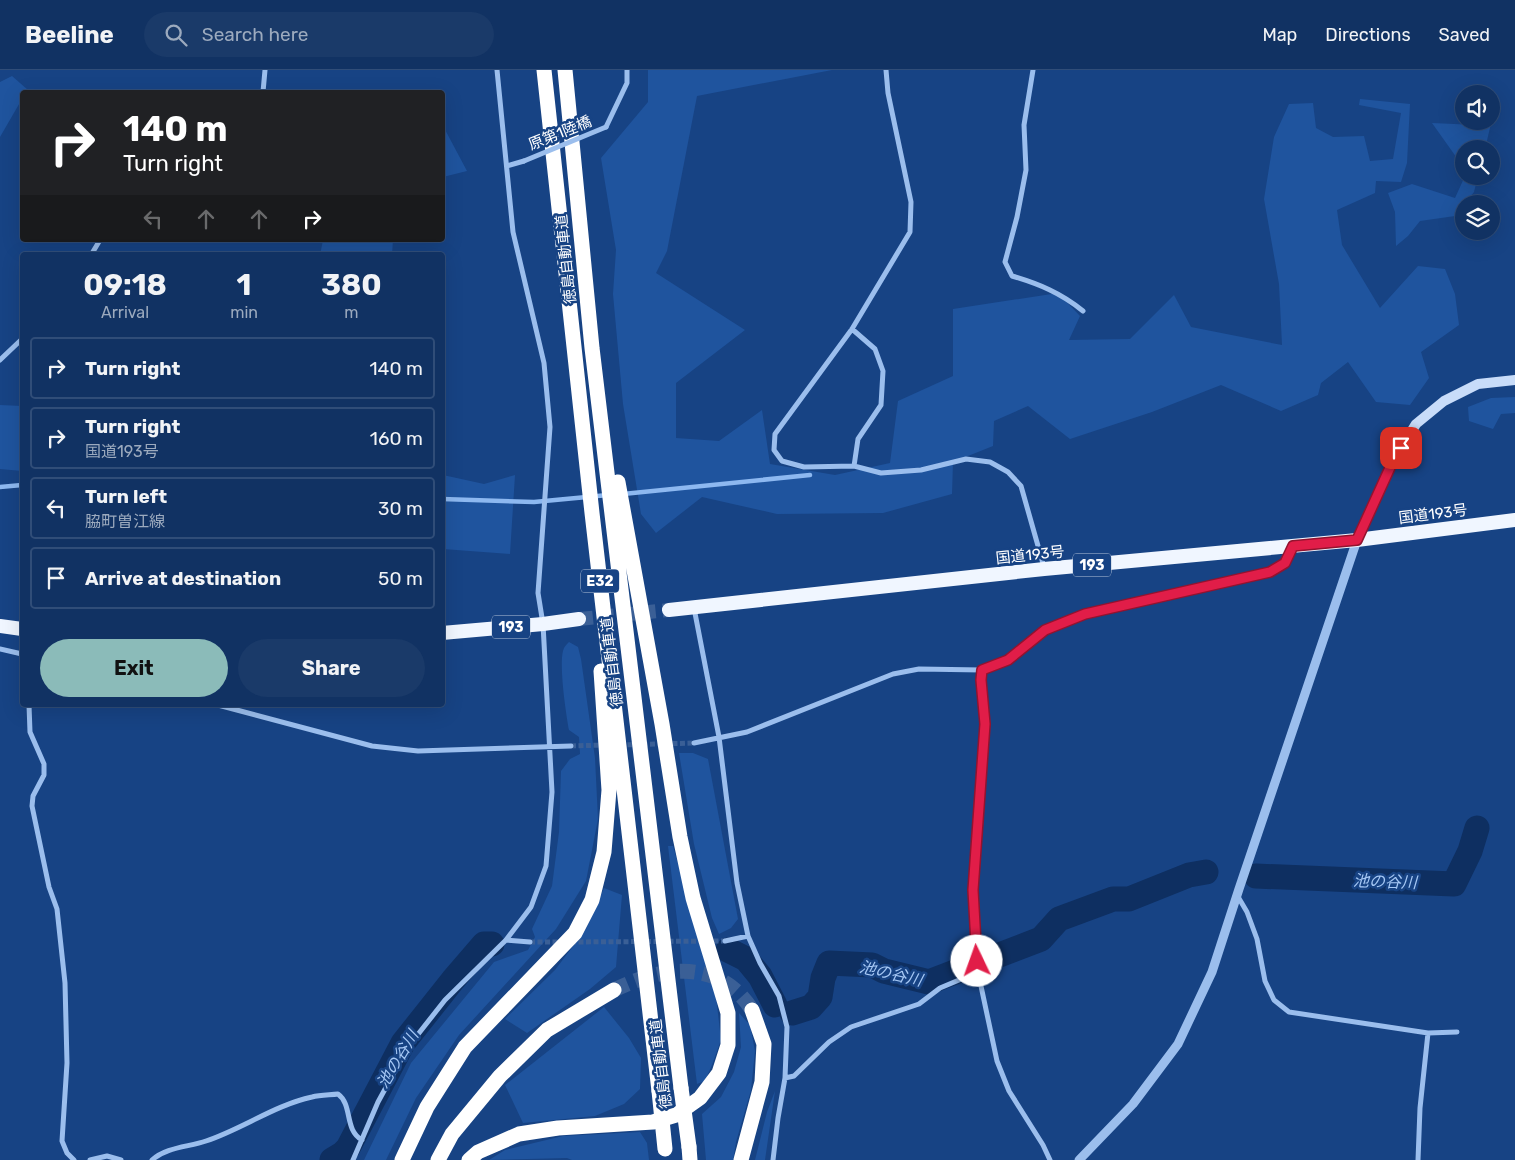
<!DOCTYPE html>
<html lang="en">
<head>
<meta charset="utf-8">
<style>
  body { margin:0; font-family:Rubik,"Noto Sans JP",sans-serif; background:#1a3a69; color:#f1f3f6; height:100vh; display:flex; flex-direction:column; font-size:19px; white-space:nowrap }
  * { box-sizing:border-box; margin:0 }
  p { font-size:16px; color:#9caabe }
  .icon { flex:none; width:28px; height:28px; fill:none; stroke:currentColor; stroke-width:2; stroke-linecap:round; stroke-linejoin:round }
  .map { position:relative; flex:1; overflow:hidden }
  .side { position:absolute; left:20px; top:182px; width:425px; height:455px; display:flex; flex-direction:column; background:#113263; border-radius:5px; box-shadow:0 5px 20px #0002,0 0 0 1px #304d78 }
  .side>* { flex:none }
  .top-card { position:absolute; left:20px; top:20px; width:425px; height:152px; border-radius:5px; box-shadow:0 5px 20px #0002,0 0 0 1px #304d78; background:#202124; color:#fff; overflow:hidden }
  .controls { position:absolute; left:1455px; top:15px; display:grid; gap:10px }
  .controls a { display:grid; place-items:center; width:45px; height:45px; border-radius:50%; background:#113263; box-shadow:0 5px 20px #0002,0 0 0 1px #304d78; font-size:25px }
  .pin { position:absolute; display:grid; place-items:center; width:42px; height:42px; color:#fff; margin:-21px; border-radius:10px; box-shadow:0 2px 8px #0006 }
  .me { position:absolute; width:55px; margin:-28px; rotate:357deg; stroke-linejoin:round; filter:drop-shadow(0 0 4px #0008) }
  .turn { display:flex; align-items:center; gap:18px; height:105px; padding:0 20px; font-size:22px }
  .turn .icon { width:65px; height:65px; stroke-width:2.5 }
  .turn b { display:block; font-size:35px; line-height:42px }
  .lanes { display:flex; align-items:center; height:48px; padding:0 20px; background:#0003; justify-content:center; gap:25px; direction:ltr }
  .lanes .off { opacity:.35 }
  .eta { display:flex; justify-content:space-evenly; align-items:center; height:85px; text-align:center }
  .eta b { font-size:30px; font-weight:700; line-height:35px }
  .action { display:flex; gap:10px; margin-top:auto; padding:10px 20px }
  .action a { flex:1; height:58px; border-radius:30px; background:#8bbbb9; color:#111; font-size:20px; font-weight:700; line-height:58px; text-align:center }
  .action a+a { background:#1a3a69; color:#f1f3f6 }
  ul { padding:0; list-style:none }
  li { display:flex; align-items:center; gap:15px; height:62px; margin:0 10px 8px; padding:0 10px; border:2px solid #304d78; border-radius:5px }
  li div { flex:1 }
  li b { display:block; font-size:19px }
  li em { font-style:normal }
  header { display:flex; align-items:center; gap:30px; box-sizing:border-box; height:70px; padding:0 25px; background:#113263; border-bottom:1px solid #304d78 }
  header strong { font-size:24px }
  nav { display:flex; gap:28px; margin-inline-start:auto; font-size:18px }
  .search { width:350px; height:45px; background:#1a3a69; display:flex; align-items:center; gap:12px; box-sizing:border-box; padding:0 18px; border-radius:28px; color:#9caabe; font-size:19px }
  .map>svg:first-child { display:block }
  .green { fill:#1f549e }
  .lines { fill:none; stroke-linecap:round; stroke-linejoin:round }
  .stream { stroke:#8db8f0; stroke-width:4.5 }
  .river { stroke:#0e2f61; stroke-width:25 }
  .minor-tunnel { stroke:#3a5f96; stroke-width:5; stroke-dasharray:5 2.5; stroke-linecap:butt }
  .trunk-tunnel { stroke:#3a5f96; stroke-width:14; stroke-dasharray:14 7; stroke-linecap:butt }
  .motorway-tunnel { stroke:#3a5f96; stroke-width:15; stroke-dasharray:15 8; stroke-linecap:butt }
  .minor { stroke:#9bbeed; stroke-width:5 }
  .tertiary { stroke:#9bbeed; stroke-width:9 }
  .secondary { stroke:#c8dcf9; stroke-width:10 }
  .trunk { stroke:#f0f6ff; stroke-width:14 }
  .motorway { stroke:#fff; stroke-width:15 }
  .minor-bridge { stroke:#9bbeed; stroke-width:5 }
  .motorway-bridge { stroke:#fff; stroke-width:15 }
  .route-casing { stroke:#92132f; stroke-width:12 }
  .route { stroke:#e11d48; stroke-width:9 }
  .labels { text-anchor:middle; stroke-width:5; stroke-linejoin:round; paint-order:stroke }
  .shield { fill:#174384; stroke:#b9c7da; stroke-width:1 }
  .shield-label { font-size:14px; font-weight:bold; fill:#fff }
  .street-label { font-size:15px; fill:#fff; stroke:#174384 }
  .water-label { font-size:16px; font-style:italic; fill:#a6c8f5; stroke:#174384 }
</style>
</head>
<body>
<header>
<strong>Beeline</strong>
<div class="search"><svg class="icon" aria-label="search" viewBox="0 0 24 24"><circle cx="10" cy="10" r="6"/><path d="M15 15l6 6"/></svg>Search here</div>
<nav><a>Map</a><a>Directions</a><a>Saved</a></nav>
</header>
<div class="map">
<svg width="1515" height="1090" viewBox="0 0 1515 1090">
  <rect width="100%" height="100%" fill="#174384"/>
  <path class="green" d="M648,0H832L697,26L667,181L656,203L745,260L676,313V368L719,371L762,340L770,394L835,405L890,393L898,331L953,306V239L1058,223L1080,246L1069,270L1130,269L1174,225L1191,257L1282,275L1279,214L1264,129L1274,67L1289,34L1313,33L1316,58L1333,67L1364,66L1370,91L1393,89L1401,43L1359,35L1360,29L1410,34L1407,93L1401,112L1376,111L1375,123L1337,140L1342,175L1380,238L1418,196L1445,199L1455,224L1459,255L1421,282L1429,308L1410,335L1376,332L1348,292L1321,313L1318,325L1281,341L1221,315L1152,342L1070,369L1028,336L994,351L993,376L953,392L952,424L883,443L777,444L702,427L656,463L641,444L623,334L613,224L616,180L601,88L648,32Z
    M12,6L28,20L27,22H22V29L0,67V12Z
    M1491,44L1493,45L1485,79H1464V98L1432,53L1476,55L1478,51H1491Z
    M442,54L467,101L443,107H442Z
    M1465,106H1478L1474,122L1455,146L1420,151L1408,166L1396,176L1395,142L1388,123L1412,114L1455,128Z
    M323,170H393L392,185H320Z
    M1515,327V343L1501,344L1493,359L1469,351L1468,337L1491,328Z
    M0,335L22,336V401L0,399Z
    M443,405L484,414L515,405L510,484L443,479Z
    M569,572L578,577L581,589L595,688L598,749L586,811L556,859L459,965L416,1028L386,1090H364L411,993L494,892L528,880L535,867L532,859L552,816L559,762L561,701L570,689L580,684L579,667L569,660C566,644 558,591 564,578C565,576 567,574 569,572Z
    M679,683H693L708,689L738,849L731,858L719,864L712,848L694,774Z
    M668,776H673L716,926L721,970L712,995L705,1011L697,1014Z
    M604,818L622,825L616,897L590,919L527,963L505,949L555,900L586,859Z
    M604,937L629,968L641,988L640,1019L624,1034L595,1046L523,1053L505,1015Z
    M739,943L750,955L755,981L751,1020L736,1072L733,1090H706L702,1044L721,1027L734,1002L741,977Z
    M775,1021L765,1090H755L767,1042Z
    M640,1062L647,1073L649,1090H572L567,1088L489,1090L505,1080L563,1066Z"/>
  <g class="lines">
    <path class="stream" d="M0,417L22,415
      M623,424L810,405
      M442,429L534,432L608,425"/>
    <path class="river" d="M1256,806L1454,814L1470,781L1477,758
      M728,880L746,889L760,906L775,935
      M792,943L811,937L820,927L823,908L829,893L872,895L884,901L929,912L1041,869L1059,849L1113,829H1129L1189,805L1206,802
      M332,1090L342,1084L348,1078L403,973L453,910L484,874H492"/>
    <path class="minor-tunnel" d="M620,675L694,673
      M571,676L604,675
      M530,872H562
      M571,872L725,871"/>
    <path class="trunk-tunnel" d="M579,549L669,540"/>
    <path class="motorway-tunnel" d="M614,920C663,896 719,888 752,940"/>
    <path class="minor" d="M1033,0L1024,55L1026,100L1017,147L1005,192L1012,206C1039,214 1061,223 1083,241
      M263,22L265,0
      M606,57L627,13V0
      M507,96L524,91
      M91,185L100,170
      M852,259L875,279L883,301L881,335L858,369L854,396L881,403L921,400L966,389L990,392L1008,402L1021,416L1044,497
      M0,290L22,269
      M854,396L804,397L782,391L774,380L775,364L852,259L910,162L911,132L888,23L886,0
      M694,538L719,667L737,813L748,866L760,893L779,926L787,957L785,1008L778,1048L773,1090
      M0,579L22,584
      M982,600L981,610L985,654L973,820L978,902L997,991L1009,1021L1043,1075L1050,1090
      M29,635L30,662L44,694V705L33,726L32,736L49,817L57,839L65,913L67,993L62,1071L67,1083L74,1090
      M218,635L372,676L418,681L571,676
      M694,673L747,662L893,604L919,599L982,600L1008,590L1045,560L1085,544L1270,502L1285,493L1292,479
      M1237,825L1247,842L1257,869L1265,911L1274,930L1289,942L1428,963L1457,962
      M506,870L530,872
      M725,871L748,866
      M785,1008L794,1006L829,972L851,957L919,934L940,918L978,902
      M90,1090L107,1086L121,1090
      M152,1090C166,1077 189,1077 206,1071C242,1059 275,1035 312,1027C320,1025 330,1025 338,1024C353,1035 344,1060 362,1070
      M353,1090L378,1032L408,977L445,930L506,870L531,837L546,796L552,722L543,554L538,523L550,357L544,293L513,162L497,0
      M1418,1090L1420,1038L1428,963"/>
    <path class="tertiary" d="M1079,1090L1133,1034L1178,974L1212,902L1239,819L1357,470"/>
    <path class="secondary" d="M1357,470L1393,391L1416,354L1444,331L1478,314L1515,310"/>
    <path class="trunk" d="M669,540L1044,499L1357,470L1515,450
      M0,556L22,559
      M442,563L543,554L579,549"/>
    <path class="motorway" d="M544,0L592,443L659,1021
      M565,0L592,278L681,1018
      M689,1077L690,1090
      M402,1090L427,1037L465,977L575,863L592,830L604,782L609,720L601,601
      M438,1090L452,1064L500,1006L547,960L614,920
      M469,1090L478,1082L519,1064L558,1058L653,1052L676,1045L700,1028L719,1003L728,975V943L693,828L680,767L662,654L618,412
      M741,1090L762,1012L764,974L752,940"/>
    <path class="minor-bridge" d="M524,91L606,57"/>
    <path class="motorway-bridge" d="M681,1018L689,1077
      M659,1021L665,1079"/>
  </g>
  <g class="lines">
    <g class="route-casing">
      <path id="route" d="M977,891L973,820L985,654L981,610L982,600L1008,590L1045,560L1085,544L1270,502L1285,493L1293,476L1357,470L1393,391L1401,378"/>
    </g>
    <use href="#route" class="route"/>
  </g>
  <g class="labels">
    <g class="shield">
      <rect x="1073" y="483.5" width="38" height="23" rx="4"/>
      <rect x="581" y="499.5" width="38" height="23" rx="4"/>
      <rect x="492" y="545.5" width="38" height="23" rx="4"/>
    </g>
    <g class="shield-label">
      <text x="1092" y="500">193</text>
      <text x="600" y="516">E32</text>
      <text x="511" y="562">193</text>
    </g>
    <g class="street-label">
      <text transform="translate(560 63) rotate(-22)" y="5">原第1陸橋</text>
      <text transform="translate(566 189) rotate(-96)" y="5">徳島自動車道</text>
      <text transform="translate(1433 444) rotate(-7)" y="5">国道193号</text>
      <text transform="translate(1030 485) rotate(-6)" y="5">国道193号</text>
      <text transform="translate(612 592) rotate(-97)" y="5">徳島自動車道</text>
      <text transform="translate(661 994) rotate(-97)" y="5">徳島自動車道</text>
    </g>
    <g class="water-label">
      <text transform="translate(1385 811) rotate(2)" y="6">池の谷川</text>
      <text transform="translate(891 903) rotate(13)" y="6">池の谷川</text>
      <text transform="translate(397 989) rotate(-59)" y="6">池の谷川</text>
    </g>
  </g>
</svg>
<div class="controls">
<a><svg class="icon" aria-label="sound" viewBox="0 0 24 24"><path d="M4 9h4l5-4v14l-5-4H4zM17 9q2 3 0 6"/></svg></a>
<a><svg class="icon" aria-label="search" viewBox="0 0 24 24"><circle cx="10" cy="10" r="6"/><path d="M15 15l6 6"/></svg></a>
<a><svg class="icon" aria-label="layers" viewBox="0 0 24 24"><path d="M12 4l9 5-9 5-9-5zM3 14l9 5 9-5"/></svg></a>
</div>
<div class="pin" style="left:1401px;top:378px;background:#d93025"><svg class="icon" aria-label="arrive" viewBox="0 0 24 24"><path d="M6 21V4h12l-3 4 3 4H6"/></svg></div>
<svg class="me" style="left:977px;top:891px" viewBox="-20 -20 40 40"><circle r="19" fill="#fff"/><path d="M0-13L10 11 0 6-10 11z" fill="#e11d48"/></svg>
<div class="top-card">
<div class="turn"><svg class="icon" aria-label="right" viewBox="0 0 24 24"><path d="M7 20v-9h11M14 6l5 5-5 5"/></svg><div><b>140 m</b>Turn right</div></div>
<div class="lanes"><svg class="icon off" aria-label="left" viewBox="0 0 24 24"><path d="M17 20v-9H6M10 6l-5 5 5 5"/></svg><svg class="icon off" aria-label="ahead" viewBox="0 0 24 24"><path d="M12 20V5M6 11l6-6 6 6"/></svg><svg class="icon off" aria-label="ahead" viewBox="0 0 24 24"><path d="M12 20V5M6 11l6-6 6 6"/></svg><svg class="icon" aria-label="right" viewBox="0 0 24 24"><path d="M7 20v-9h11M14 6l5 5-5 5"/></svg></div>
</div>
<section class="side">
<div class="eta">
<div><b>09:18</b><p>Arrival</p></div>
<div><b>1</b><p>min</p></div>
<div><b>380</b><p>m</p></div>
</div>
<ul>
<li><svg class="icon" aria-label="right" viewBox="0 0 24 24"><path d="M7 20v-9h11M14 6l5 5-5 5"/></svg><div><b>Turn right</b></div><em>140 m</em></li>
<li><svg class="icon" aria-label="right" viewBox="0 0 24 24"><path d="M7 20v-9h11M14 6l5 5-5 5"/></svg><div><b>Turn right</b><p>国道193号</p></div><em>160 m</em></li>
<li><svg class="icon" aria-label="left" viewBox="0 0 24 24"><path d="M17 20v-9H6M10 6l-5 5 5 5"/></svg><div><b>Turn left</b><p>脇町曽江線</p></div><em>30 m</em></li>
<li><svg class="icon" aria-label="arrive" viewBox="0 0 24 24"><path d="M6 21V4h12l-3 4 3 4H6"/></svg><div><b>Arrive at destination</b></div><em>50 m</em></li>
</ul>
<div class="action"><a>Exit</a><a>Share</a></div>
</section>
</div>
</body>
</html>
